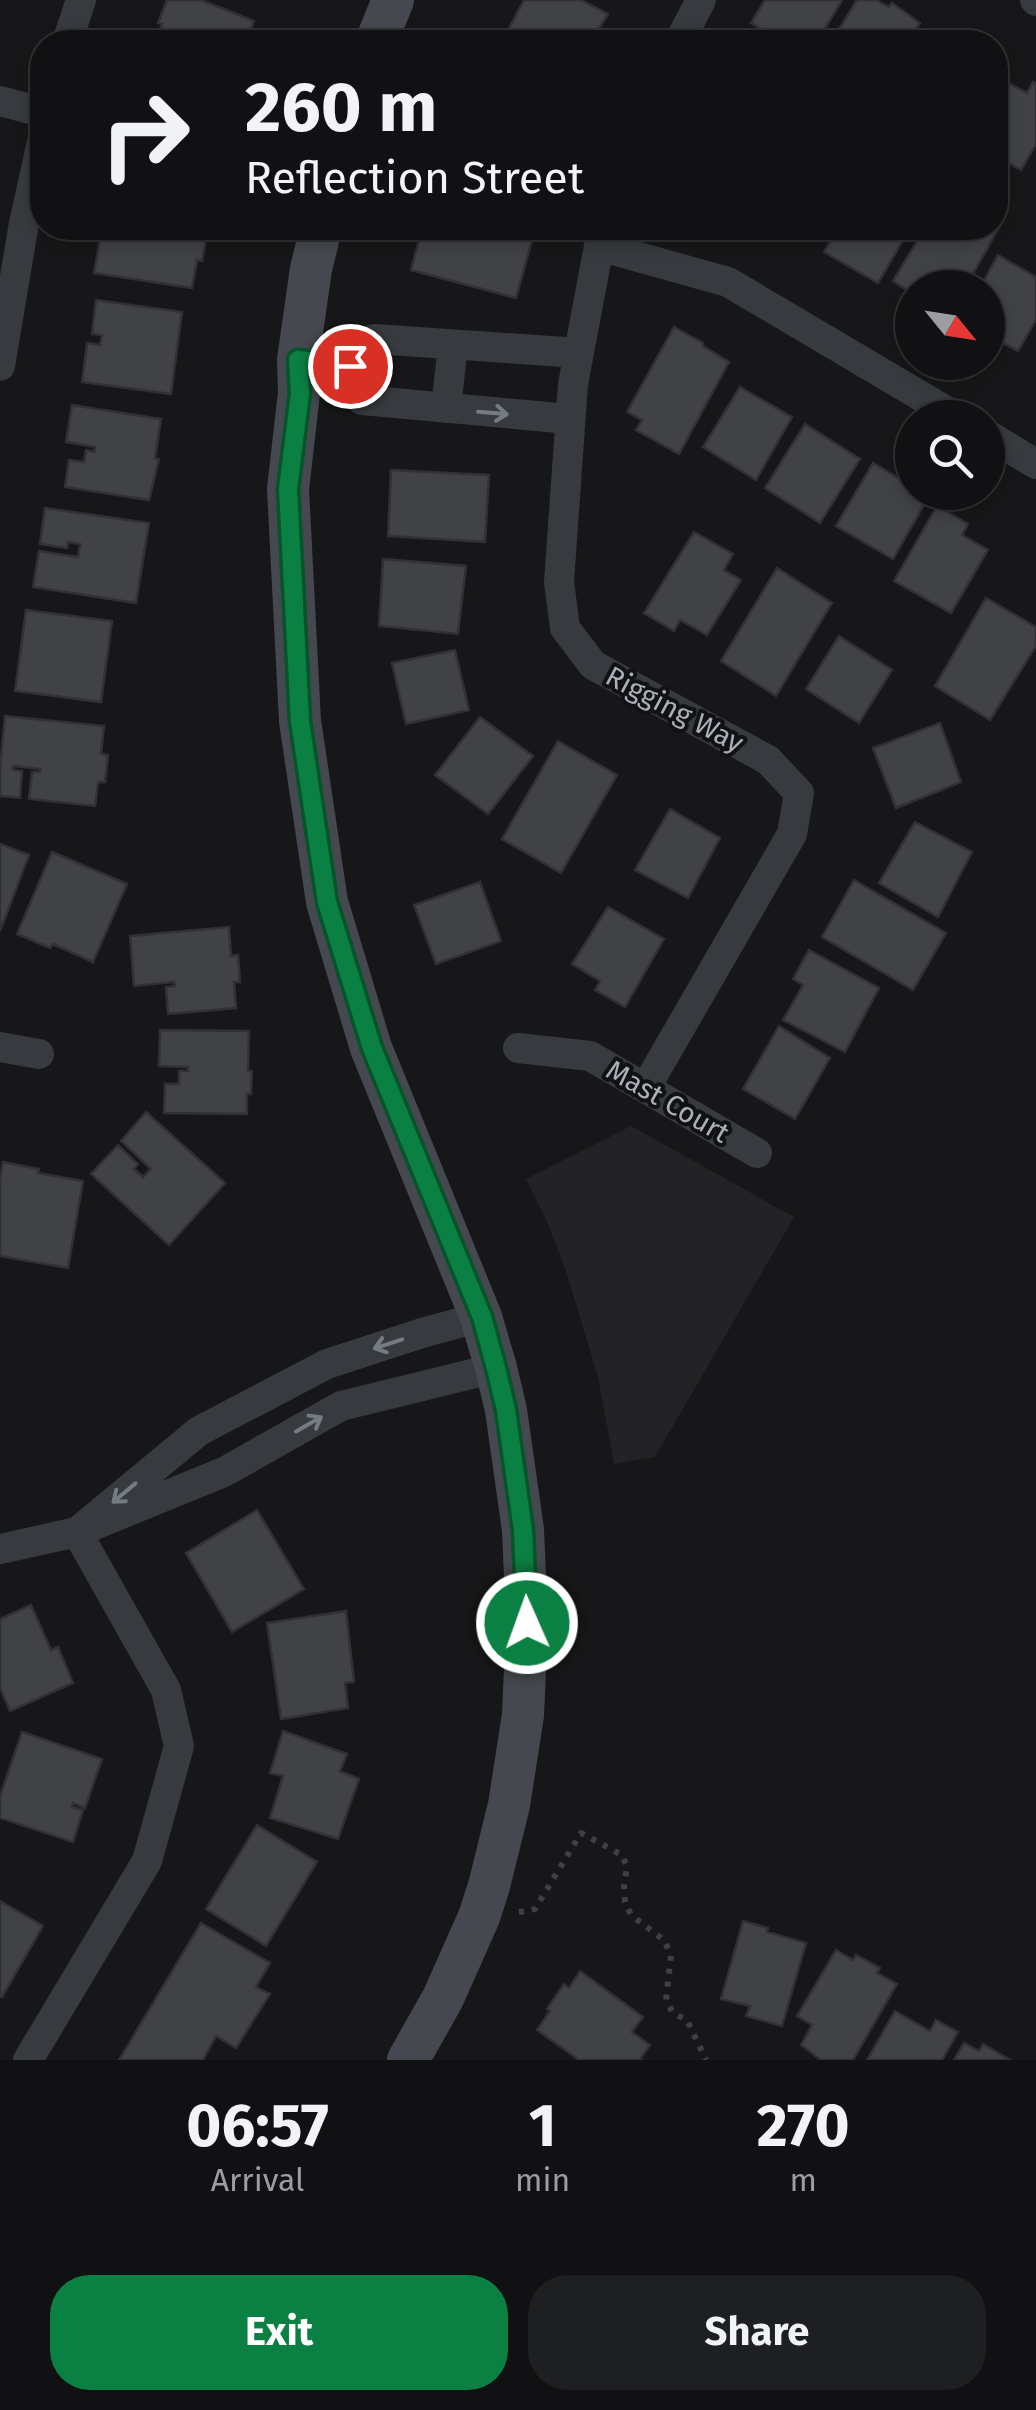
<!DOCTYPE html>
<html lang="en">
<head>
<meta charset="utf-8">
<style>
  body { margin:0; font-family:"Fira Sans",sans-serif; background:#1e1f21; color:#f1f3f6; height:100vh; display:flex; flex-direction:column; font-size:38px; white-space:nowrap }
  * { box-sizing:border-box; margin:0 }
  p { font-size:32px; color:#9c9da0 }
  .icon { flex:none; width:55px; height:55px; fill:none; stroke:currentColor; stroke-width:2; stroke-linecap:round; stroke-linejoin:round }
  .map { position:relative; height:2060px; overflow:hidden }
  .details { display:flex; flex-direction:column; background:#111113; flex:1 }
  .details>* { flex:none }
  .hud { position:absolute; left:30px; top:30px; width:978px; height:210px; border-radius:40px; box-shadow:0 5px 15px #0003,0 0 0 2px #303133; background:#111113; color:#f1f3f6; overflow:hidden }
  .needle { width:65px; rotate:120deg }
  .buttons { position:absolute; left:895px; top:270px; display:grid; gap:20px }
  .buttons a { display:grid; place-items:center; width:110px; height:110px; border-radius:50%; background:#111113; box-shadow:0 5px 15px #0003,0 0 0 2px #303133; font-size:50px }
  .pin { position:absolute; display:grid; place-items:center; width:85px; height:85px; color:#fff; margin:-42px; border:5px solid #fff; border-radius:50%; box-shadow:0 2px 10px #0007 }
  .me { position:absolute; width:110px; margin:-55px; rotate:358deg; stroke-linejoin:round; filter:drop-shadow(0 0 8px #0008) }
  .turn { display:flex; align-items:center; gap:35px; height:210px; padding:0 50px; font-size:45px }
  .turn .icon { width:130px; height:130px; stroke-width:2.5 }
  .turn b { display:block; font-size:70px; line-height:85px }
  .eta { display:flex; justify-content:space-evenly; align-items:center; height:170px; text-align:center }
  .eta b { font-size:60px; font-weight:700; line-height:70px }
  .action { display:flex; gap:20px; margin-top:auto; padding:20px 50px }
  .action a { flex:1; height:115px; border-radius:40px; background:#0b8043; color:#fff; font-size:40px; font-weight:700; line-height:115px; text-align:center }
  .action a+a { background:#1e1f21; color:#f1f3f6 }
  .map>svg:first-child { display:block }
  .built { fill:#232326 }
  .building { fill:#414246; stroke:#313135; stroke-width:2.5 }
  .lines { fill:none; stroke-linecap:round; stroke-linejoin:round }
  .path { stroke:#3d4146; stroke-width:6; stroke-dasharray:5 8; stroke-linecap:butt }
  .street { stroke:#373a3e; stroke-width:30 }
  .secondary { stroke:#45494f; stroke-width:42 }
  .oneway { stroke:#757b82 }
  .route-casing { stroke:#07532c; stroke-width:25 }
  .route { stroke:#0b8043; stroke-width:18 }
  .labels { text-anchor:middle; stroke-width:8; stroke-linejoin:round; paint-order:stroke }
  .street-label { font-size:28px; fill:#a8b1ba; stroke:#121214 }
</style>
</head>
<body>
<div class="map">
<svg width="1036" height="2060" viewBox="0 0 1036 2060">
  <rect width="100%" height="100%" fill="#171719"/>
  <path class="built" d="M631,1126L794,1217L655,1457L614,1464L598,1377L566,1271L548,1224L526,1179Z"/>
  <path class="building" d="M167,0H201L254,21L246,41L249,42H155L162,24L158,23Z
    M524,0H581L608,14L591,42H512L504,38Z
    M765,0H842L817,42H758L764,31L751,23Z
    M857,0H876L889,7L892,3L920,23L908,42H831Z
    M1000,78L1027,93L1033,82L1036,83V144L1021,170L995,155V86Z
    M995,220L1001,224L965,288H912V293L893,281L925,228H995Z
    M102,228H202L201,233L207,234L202,261L197,260L192,288L94,273Z
    M422,228H515L534,233L516,298L411,270Z
    M838,228H910L878,283L824,252Z
    M998,255L1036,277V320L1018,351L990,336L988,340V288H980Z
    M96,300L182,312L171,394L82,382L87,343L100,345L102,335L92,334Z
    M674,327L703,343V346L729,362L679,454L636,430L642,420L627,412Z
    M740,387L792,417L756,480L703,447Z
    M72,405L161,419L155,458L159,459L149,500L65,487L69,460L84,462L86,450L94,452L95,447L66,442Z
    M805,424L860,459L820,523L765,488Z
    M873,463L912,486V492H923L929,496L893,559L836,526Z
    M391,470L489,475L485,542L388,536Z
    M937,506L968,524L962,535L988,550L951,613L894,581Z
    M45,508L149,523L136,603L33,587L39,551L78,557L80,544L68,542L67,548L40,544Z
    M694,532L733,554L724,570L741,580L707,635L680,620L674,631L644,613Z
    M383,559L466,566L458,634L379,626Z
    M777,568L832,603L776,696L721,661Z
    M986,598L1036,627V646L990,720L935,686Z
    M26,610L112,621L101,702L15,691Z
    M839,636L892,670L859,723L806,689Z
    M455,650L469,710L406,724L392,663Z
    M5,716L104,726L101,754L108,755L105,782H98L95,806L29,799L32,772H40V769L13,766V770L22,771L20,798L0,796V768Z
    M480,717L533,756L488,814L435,775Z
    M940,723L961,782L896,808L873,748Z
    M558,741L617,775L561,873L502,839Z
    M670,809L720,838L688,898L635,870Z
    M915,822L972,852L938,917L879,883Z
    M0,844L29,855L0,931Z
    M52,852L127,884L93,962L53,944L50,948L17,934Z
    M854,880L946,933L913,990L822,937Z
    M480,882L501,941L436,964L414,905Z
    M608,907L664,939L625,1007L595,990L600,981L572,964Z
    M229,927L231,956L238,955L240,982H234L236,1008L168,1014L166,987L175,986L174,982L134,986L130,936Z
    M809,950L879,988L845,1052L783,1020L803,985L793,979Z
    M779,1026L830,1058L795,1119L743,1089Z
    M160,1030L249,1031L248,1071H252L251,1094H247V1114L164,1113L165,1084H179V1071H188V1067L159,1066Z
    M146,1112L225,1183L169,1245L91,1174L118,1145L138,1164L134,1169L143,1177L151,1169L121,1141Z
    M3,1162L39,1169L38,1173L83,1181L68,1268L0,1256V1179Z
    M257,1510L304,1589L232,1632L186,1553Z
    M31,1605L51,1650L58,1647L73,1683L10,1711L0,1688V1619Z
    M346,1611L354,1682L345,1683L348,1708L281,1719L267,1623Z
    M283,1731L347,1754L340,1771L359,1779L338,1839L270,1818L283,1776L270,1773Z
    M22,1732L102,1759L85,1808L73,1803L72,1807L83,1810L73,1842L0,1818V1796Z
    M257,1825L317,1862L266,1946L206,1909Z
    M0,1901L43,1926L2,1997L0,1996Z
    M743,1921L768,1928L767,1932L806,1943L782,2026L746,2016L750,2006L721,1999Z
    M201,1923L270,1963L256,1987L270,1994L236,2048L216,2036L203,2060H119Z
    M836,1950L853,1960L856,1955L880,1968L877,1973L897,1984L853,2060H821L801,2045L812,2025L797,2016Z
    M580,1971L643,2017L632,2032L650,2045L640,2059L642,2060H579L537,2030L550,2011L547,2009L564,1984L569,1988Z
    M895,2011L930,2031L936,2020L958,2032L942,2060H867Z
    M964,2043L979,2051L983,2044L1010,2060H954Z"/>
  <g class="lines">
    <path class="path" d="M519,1912L535,1909L581,1833L622,1855L627,1867L624,1885L625,1902L631,1915L664,1940L671,1955L666,2000L673,2013L687,2020L706,2060"/>
    <path class="street" d="M1035,0L1036,1
      M67,42L81,0
      M679,42L701,0
      M0,101L42,112
      M606,228L599,246L573,384L559,582L565,628L593,665L768,760L799,793L792,834L646,1087
      M599,246L728,282L958,418
      M0,366L24,223L42,142
      M350,366L362,400L570,419
      M350,366L374,339L579,353
      M446,408L453,345
      M988,435L1036,464
      M0,1047L39,1054
      M518,1048L590,1056L757,1153
      M481,1317L422,1333L327,1364L199,1431L77,1532L224,1472L341,1406L496,1368
      M0,1549L77,1532L166,1690L179,1746L147,1861L28,2060"/>
    <path class="secondary" d="M376,42L393,0
      M321,228L311,269L298,360L299,393L288,489L300,721L327,902L371,1048L481,1317L496,1368L506,1410L523,1530L527,1623L523,1715L509,1805L489,1886L479,1917L443,1998L408,2060"/>
  </g>
  <defs><path id="oneway-shaft" d="M-6 0H5M1.5-3L5.5 0L1.5 3" fill="none" stroke-width="1.6" stroke-linecap="round" stroke-linejoin="round" transform="scale(2.5)"/></defs>
  <g class="oneway">
    <use href="#oneway-shaft" transform="translate(493 413) rotate(5)"/>
    <use href="#oneway-shaft" transform="translate(388 1344) rotate(162)"/>
    <use href="#oneway-shaft" transform="translate(309 1424) rotate(-30)"/>
    <use href="#oneway-shaft" transform="translate(124 1493) rotate(140)"/>
  </g>
  <g class="lines">
    <g class="route-casing">
      <path id="route" d="M350,366L298,360L300,393L288,489L300,721L327,902L372,1048L482,1317L496,1368L506,1410L523,1530L527,1623"/>
    </g>
    <use href="#route" class="route"/>
  </g>
  <g class="labels">
    <g class="street-label">
      <text transform="translate(675 709) rotate(28)" y="10">Rigging Way</text>
      <text transform="translate(668 1101) rotate(30)" y="10">Mast Court</text>
    </g>
  </g>
</svg>
<div class="buttons">
<a><svg class="needle" viewBox="-14 -14 28 28"><path d="M0-13l5 13h-10z" fill="#e53935"/><path d="M0 13l5-13h-10z" fill="#9c9da0"/></svg></a>
<a><svg class="icon" aria-label="search" viewBox="0 0 24 24"><circle cx="10" cy="10" r="6"/><path d="M15 15l6 6"/></svg></a>
</div>
<div class="pin" style="left:350px;top:366px;background:#d93025"><svg class="icon" aria-label="arrive" viewBox="0 0 24 24"><path d="M6 21V4h12l-3 4 3 4H6"/></svg></div>
<svg class="me" style="left:527px;top:1623px" viewBox="-20 -20 40 40"><circle r="17" fill="#0b8043" stroke="#fff" stroke-width="3"/><path d="M0-11L8 9 0 5-8 9z" fill="#fff"/></svg>
<div class="hud">
<div class="turn"><svg class="icon" aria-label="right" viewBox="0 0 24 24"><path d="M7 20v-9h11M14 6l5 5-5 5"/></svg><div><b>260 m</b>Reflection Street</div></div>
</div>
</div>
<section class="details">
<div class="eta">
<div><b>06:57</b><p>Arrival</p></div>
<div><b>1</b><p>min</p></div>
<div><b>270</b><p>m</p></div>
</div>
<div class="action"><a>Exit</a><a>Share</a></div>
</section>
</body>
</html>
